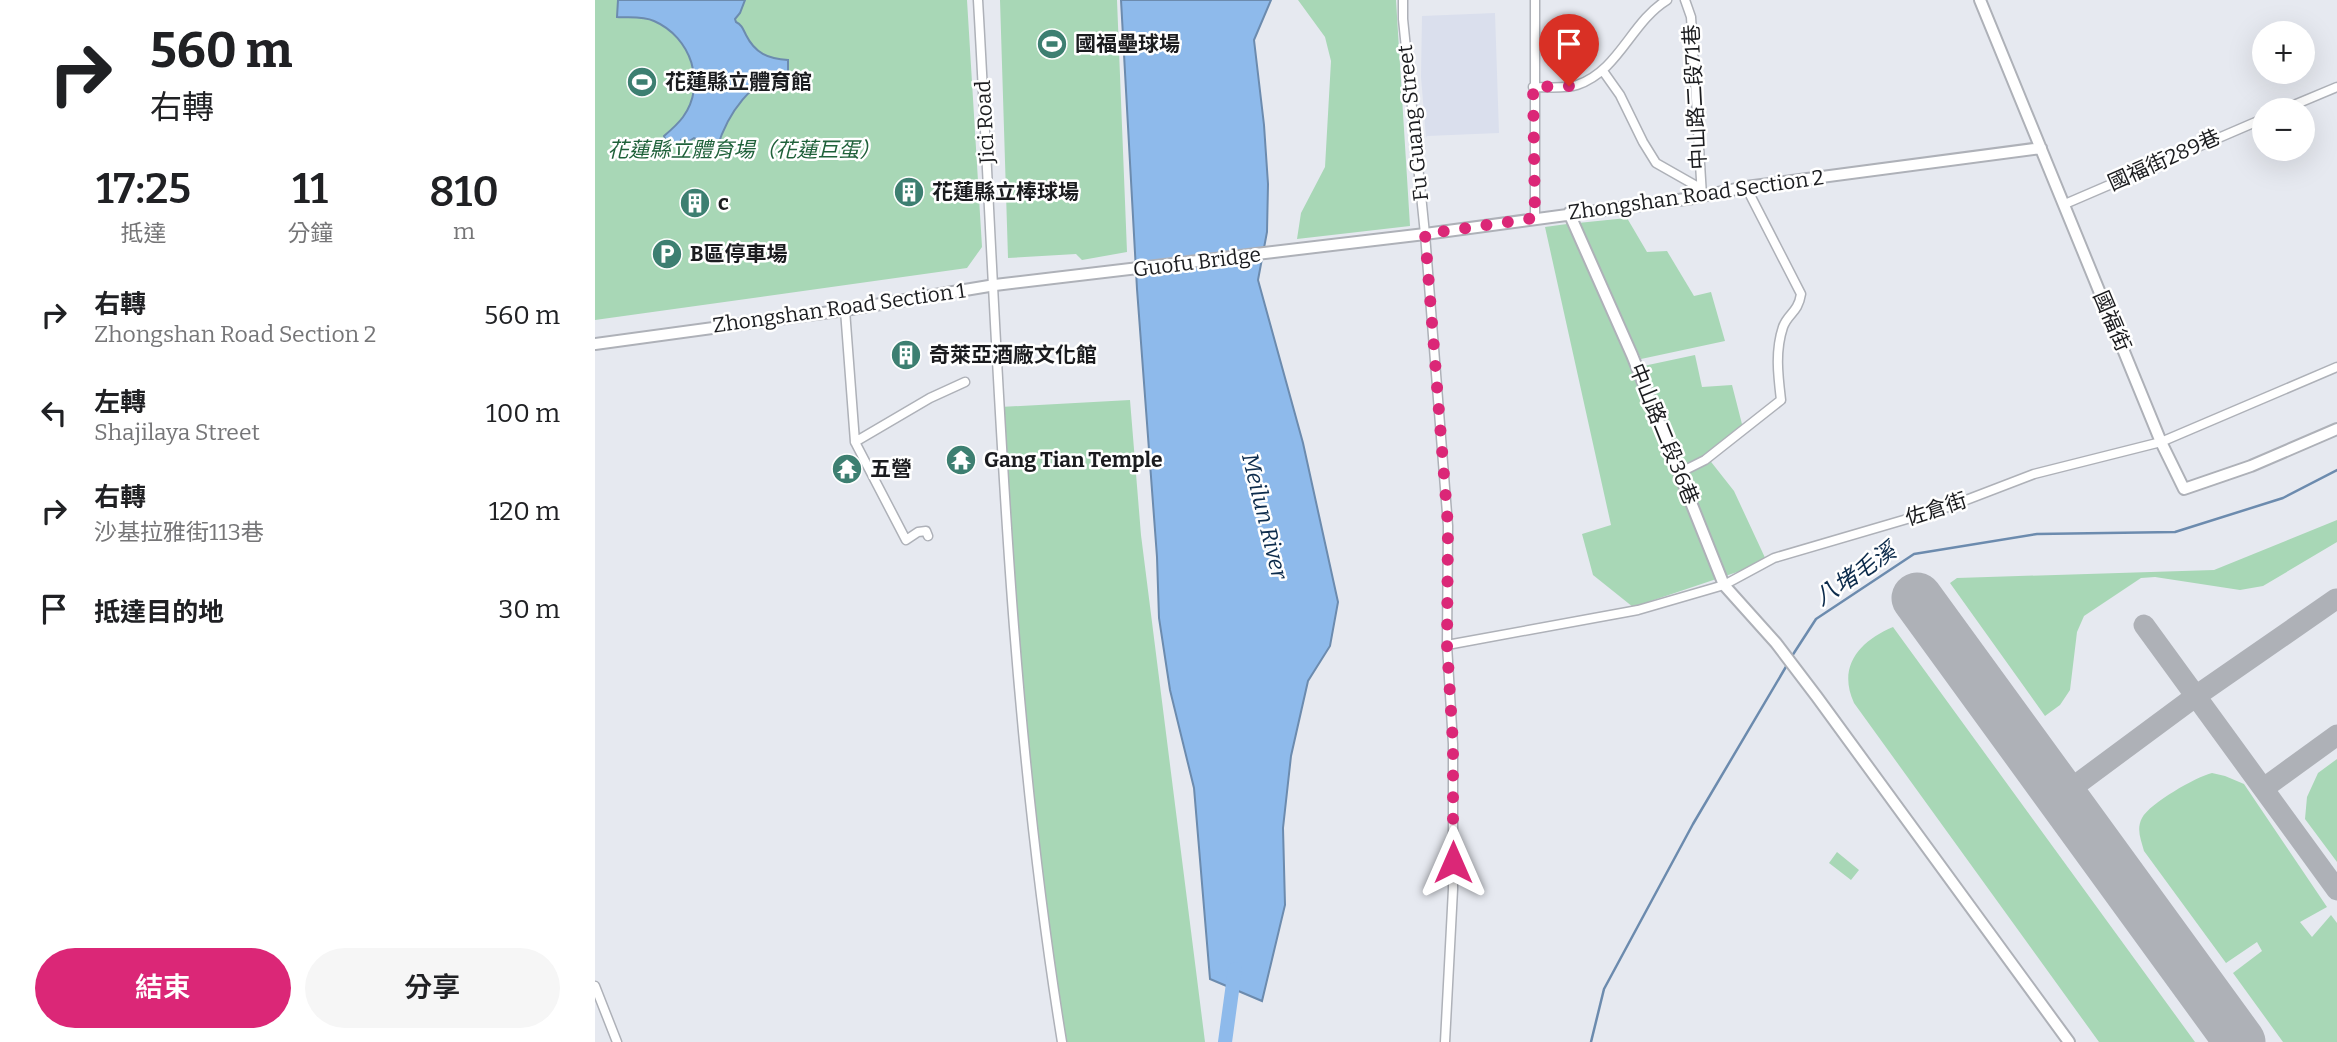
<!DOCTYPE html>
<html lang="zh-TW">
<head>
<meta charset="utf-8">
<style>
  body { margin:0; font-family:Bitter,"Noto Sans TC",serif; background:#f6f6f6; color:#202124; height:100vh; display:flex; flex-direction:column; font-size:26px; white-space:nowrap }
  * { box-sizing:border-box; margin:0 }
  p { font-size:23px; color:#757577 }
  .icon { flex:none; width:38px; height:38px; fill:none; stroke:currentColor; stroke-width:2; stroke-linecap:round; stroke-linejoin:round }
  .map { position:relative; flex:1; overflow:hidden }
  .panel { display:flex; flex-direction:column; background:#fff; width:595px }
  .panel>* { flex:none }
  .top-card { background:#fff; color:#202124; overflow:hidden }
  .tools { position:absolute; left:1657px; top:21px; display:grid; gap:14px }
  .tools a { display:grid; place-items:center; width:63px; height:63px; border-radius:50%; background:#fff; box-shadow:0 7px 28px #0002; font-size:35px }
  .pin { position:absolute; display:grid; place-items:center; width:60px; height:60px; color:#fff; margin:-72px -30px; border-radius:50% 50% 50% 0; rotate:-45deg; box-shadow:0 0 7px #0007 }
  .pin .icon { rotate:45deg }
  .me { position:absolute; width:77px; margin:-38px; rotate:0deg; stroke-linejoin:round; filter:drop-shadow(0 0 5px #0008) }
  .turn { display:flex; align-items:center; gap:24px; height:147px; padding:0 35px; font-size:32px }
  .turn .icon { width:91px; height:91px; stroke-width:2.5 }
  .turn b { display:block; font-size:49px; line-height:60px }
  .eta { display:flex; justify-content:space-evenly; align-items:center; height:119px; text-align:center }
  .eta b { font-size:42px; font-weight:600; line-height:49px }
  .cta { display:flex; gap:14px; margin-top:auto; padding:14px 35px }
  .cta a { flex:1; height:80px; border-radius:42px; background:#db2777; color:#fff; font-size:28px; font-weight:600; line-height:80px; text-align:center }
  .cta a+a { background:#f6f6f6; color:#202124 }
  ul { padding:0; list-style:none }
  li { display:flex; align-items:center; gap:21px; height:98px; padding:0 35px }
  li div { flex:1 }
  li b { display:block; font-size:26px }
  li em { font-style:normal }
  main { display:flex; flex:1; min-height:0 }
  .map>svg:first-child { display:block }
  .built { fill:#dadfed }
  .green { fill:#a8d7b6 }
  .water { fill:#8ebaeb; stroke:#6c8bae; stroke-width:2 }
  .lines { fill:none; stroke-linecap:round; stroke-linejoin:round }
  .stream { stroke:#6c8bae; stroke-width:2.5 }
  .river { stroke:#8ebaeb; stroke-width:14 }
  .taxiway { stroke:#aeb1b7; stroke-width:21 }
  .runway { stroke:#aeb1b7; stroke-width:51 }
  .minor-casing { stroke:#aeb1b8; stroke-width:11 }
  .tertiary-casing { stroke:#aeb1b8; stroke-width:14 }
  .minor { stroke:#fff; stroke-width:8 }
  .tertiary { stroke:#fff; stroke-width:10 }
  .route { stroke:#db2777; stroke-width:12; stroke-dasharray:0 21.6 }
  .labels { text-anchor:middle; stroke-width:5; stroke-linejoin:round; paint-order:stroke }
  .poi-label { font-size:21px; font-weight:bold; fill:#1b1c1f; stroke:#fff; text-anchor:start }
  .street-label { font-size:21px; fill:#1b1c1f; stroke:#fff }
  .park-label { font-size:21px; font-style:italic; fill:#1f613a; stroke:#fff }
  .water-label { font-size:23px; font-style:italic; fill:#0d2c4c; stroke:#fff }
</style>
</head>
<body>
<main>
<section class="panel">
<div class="top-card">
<div class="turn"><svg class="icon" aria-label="right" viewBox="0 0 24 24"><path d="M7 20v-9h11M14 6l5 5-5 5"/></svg><div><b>560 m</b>右轉</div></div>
</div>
<div class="eta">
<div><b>17:25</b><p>抵達</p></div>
<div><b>11</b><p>分鐘</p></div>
<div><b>810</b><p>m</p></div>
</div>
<ul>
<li><svg class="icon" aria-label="right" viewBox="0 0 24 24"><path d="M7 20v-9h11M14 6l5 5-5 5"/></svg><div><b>右轉</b><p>Zhongshan Road Section 2</p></div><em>560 m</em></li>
<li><svg class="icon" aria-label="left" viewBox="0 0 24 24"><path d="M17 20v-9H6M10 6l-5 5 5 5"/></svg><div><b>左轉</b><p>Shajilaya Street</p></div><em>100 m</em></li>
<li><svg class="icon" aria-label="right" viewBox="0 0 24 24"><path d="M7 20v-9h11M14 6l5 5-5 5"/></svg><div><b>右轉</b><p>沙基拉雅街113巷</p></div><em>120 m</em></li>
<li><svg class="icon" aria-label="arrive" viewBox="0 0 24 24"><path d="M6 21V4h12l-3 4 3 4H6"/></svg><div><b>抵達目的地</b></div><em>30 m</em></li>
</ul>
<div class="cta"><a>結束</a><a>分享</a></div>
</section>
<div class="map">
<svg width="1742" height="1042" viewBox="0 0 1742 1042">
  <rect width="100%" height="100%" fill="#e6e9f0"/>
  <path class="built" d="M900,13L904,133L832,136L831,138L826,77L827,16Z"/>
  <path class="green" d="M0,0H372L387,247L372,268L0,320Z
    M405,0H522L532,252L487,260L481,254L413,258Z
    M703,0H801L815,226L702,239L706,213L730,167L736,61L730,37Z
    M1032,218L1052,252L1072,251L1099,296L1116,292L1130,341L1046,359L983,223Z
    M972,224L1039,368L1100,355L1107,387L1137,385L1148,428L1113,458L1139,491L1172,562L1038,607L998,575L987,534L1016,525L950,227Z
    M535,400L546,535L610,1042H472L441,867L405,407Z
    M1742,520V542L1668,586L1645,590L1560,577L1546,578L1489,616L1482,632L1475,690L1465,705L1450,716L1355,583L1362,578L1619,570Z
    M1298,627L1600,1042H1504L1259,703C1242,666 1265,641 1298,627Z
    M1742,759V862L1710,819L1712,797L1723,773Z
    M1617,773L1630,776L1649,784L1732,907L1705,922L1717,937L1736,915L1742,923V1042H1688L1638,973L1667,951L1662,942L1631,963L1549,851C1546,840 1541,829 1547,818C1555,803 1601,777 1617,773Z
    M1242,852L1264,870L1256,880L1234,863Z"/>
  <path class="water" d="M23,0H150L145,13L140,19L141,22C147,25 148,29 151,35C160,53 173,59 193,60V72C156,78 132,115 122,148H112L111,143L99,138L91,143L86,140L84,144L81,142L73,147L69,136C76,130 83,124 88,117C112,84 96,37 59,21C48,16 34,18 22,17Z
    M526,0H676L659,40L669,125L673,184L672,232L663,280L708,443L743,602L735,646L713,681L696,756L688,828L690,905L667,1001L615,979L599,788L575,690L564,618L562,557L542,289Z"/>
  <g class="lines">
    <path class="stream" d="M1197,656L1221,619L1319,554L1442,534L1580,532L1688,498L1742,470
      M996,1042L1009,989L1098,824L1192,665"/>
    <path class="river" d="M630,1042L640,969"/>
    <path class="taxiway" d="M1549,625L1742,890
      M1669,788L1742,735
      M1466,796L1601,696L1741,599L1742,600"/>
    <path class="runway" d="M1322,598L1645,1042"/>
    <g class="minor-casing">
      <path id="minor" d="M383,0C403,348 411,698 467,1042
        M808,0V19L830,234L853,526L852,645L858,744V889L850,1042
        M1090,0L1096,17L1107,196
        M1008,71L1025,95L1048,142L1061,163L1105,188
        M938,87C952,87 969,89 982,85C1024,71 1036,22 1072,0
        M1687,110L1742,87
        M1470,204L1670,118
        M940,218V0
        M250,310L260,442
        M1084,473L1110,460L1186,400C1183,375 1180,351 1188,327C1193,313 1203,313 1206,294L1151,187
        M333,536L331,531L323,532L311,540L260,442L335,398L370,382
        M852,645L1043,610L1129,585L1179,558L1353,507L1439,474L1566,442L1742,367
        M0,986L22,1042"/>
    </g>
    <g class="tertiary-casing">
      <path id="tertiary" d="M1385,0L1566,442L1589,489L1656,466L1742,429
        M974,213L1037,355L1129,585L1181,643L1222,697L1474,1042
        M0,344L250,310L400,285L830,234L1098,198L1151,187L1446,148"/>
    </g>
    <use href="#minor" class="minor"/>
    <use href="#tertiary" class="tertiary"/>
  </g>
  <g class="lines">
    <path class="route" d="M858,862V744L852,645L853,526L830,234L940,218L938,87L974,86"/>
  </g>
  <defs>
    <g id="stadium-disc" transform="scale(1.575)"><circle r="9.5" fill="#3d7f71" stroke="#fff"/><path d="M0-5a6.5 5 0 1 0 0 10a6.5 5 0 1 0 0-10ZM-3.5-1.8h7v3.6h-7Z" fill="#fff"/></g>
    <g id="building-disc" transform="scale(1.575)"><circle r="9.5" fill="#3d7f71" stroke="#fff"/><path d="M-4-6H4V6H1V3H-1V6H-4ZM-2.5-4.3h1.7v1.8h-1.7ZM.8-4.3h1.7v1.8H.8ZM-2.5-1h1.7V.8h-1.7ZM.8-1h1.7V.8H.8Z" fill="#fff"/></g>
    <g id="parking-disc" transform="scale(1.575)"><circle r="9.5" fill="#3d7f71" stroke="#fff"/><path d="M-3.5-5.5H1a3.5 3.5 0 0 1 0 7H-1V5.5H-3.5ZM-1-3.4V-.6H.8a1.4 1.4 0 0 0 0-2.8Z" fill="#fff"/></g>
    <g id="temple-disc" transform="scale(1.575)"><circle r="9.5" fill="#3d7f71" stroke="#fff"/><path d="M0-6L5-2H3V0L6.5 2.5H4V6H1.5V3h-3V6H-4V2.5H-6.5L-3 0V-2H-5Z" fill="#fff"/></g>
  </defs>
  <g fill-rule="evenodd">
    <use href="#stadium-disc" x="457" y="44"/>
    <use href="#stadium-disc" x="47" y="82"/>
    <use href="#building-disc" x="314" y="192"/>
    <use href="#building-disc" x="100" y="203"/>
    <use href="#parking-disc" x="72" y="254"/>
    <use href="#building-disc" x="311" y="355"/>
    <use href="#temple-disc" x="366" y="460"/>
    <use href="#temple-disc" x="252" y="469"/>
  </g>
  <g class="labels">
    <g class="poi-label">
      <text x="480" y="51">國福壘球場</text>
      <text x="70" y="89">花蓮縣立體育館</text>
      <text x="337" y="199">花蓮縣立棒球場</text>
      <text x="123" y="210">c</text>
      <text x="95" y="261">B區停車場</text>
      <text x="334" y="362">奇萊亞酒廠文化館</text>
      <text x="389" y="467">Gang Tian Temple</text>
      <text x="275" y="476">五營</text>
    </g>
    <g class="street-label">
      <text transform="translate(1100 97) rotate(-93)" y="7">中山路二段71巷</text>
      <text transform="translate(390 122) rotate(-93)" y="7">Jici Road</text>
      <text transform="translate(818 123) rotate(-96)" y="7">Fu Guang Street</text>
      <text transform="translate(1569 160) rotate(-24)" y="7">國福街289巷</text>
      <text transform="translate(1101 195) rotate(-8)" y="7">Zhongshan Road Section 2</text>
      <text transform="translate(602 262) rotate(-7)" y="7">Guofu Bridge</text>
      <text transform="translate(244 308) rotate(-8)" y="7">Zhongshan Road Section 1</text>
      <text transform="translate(1517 321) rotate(67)" y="7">國福街</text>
      <text transform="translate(1069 434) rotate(68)" y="7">中山路二段36巷</text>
      <text transform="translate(1341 509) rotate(-18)" y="7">佐倉街</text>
    </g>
    <g class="park-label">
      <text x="149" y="157">花蓮縣立體育場（花蓮巨蛋）</text>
    </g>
    <g class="water-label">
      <text transform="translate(670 516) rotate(76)" y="8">Meilun River</text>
      <text transform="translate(1260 574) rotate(-34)" y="8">八堵毛溪</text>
    </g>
  </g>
</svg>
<div class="tools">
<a>+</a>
<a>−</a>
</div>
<div class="pin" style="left:974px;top:86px;background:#d93025"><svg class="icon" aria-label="arrive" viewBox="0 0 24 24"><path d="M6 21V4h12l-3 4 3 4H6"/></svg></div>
<svg class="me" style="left:858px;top:862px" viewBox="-20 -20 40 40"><path d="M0-17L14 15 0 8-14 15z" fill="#db2777" stroke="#fff" stroke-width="4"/></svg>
</div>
</main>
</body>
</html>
